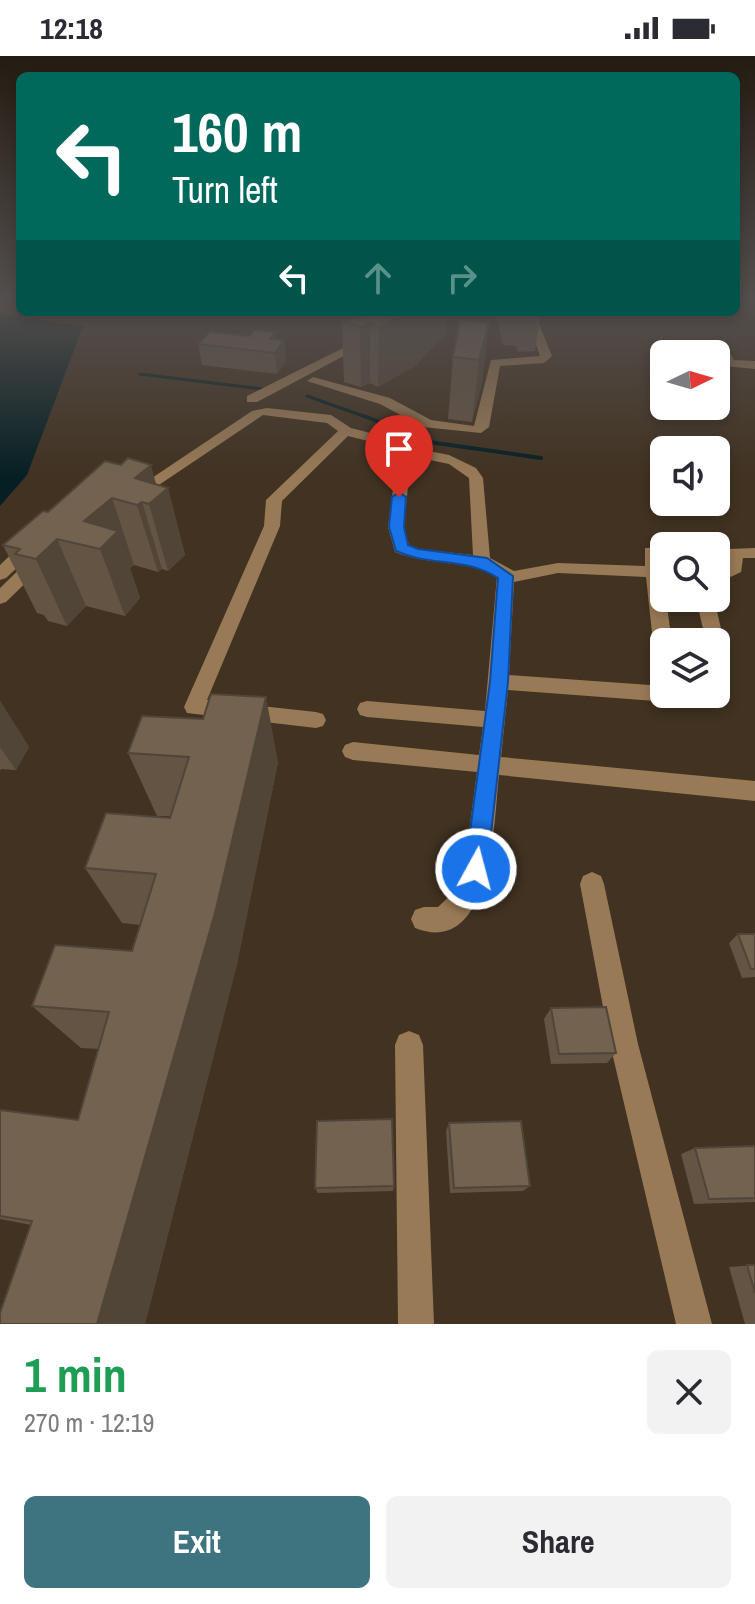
<!DOCTYPE html>
<html lang="en">
<head>
<meta charset="utf-8">
<style>
  body { margin:0; font-family:"Archivo Narrow",sans-serif; background:#f2f2f3; color:#2b2b33; height:100vh; display:flex; flex-direction:column; font-size:30px; white-space:nowrap }
  * { box-sizing:border-box; margin:0 }
  p { font-size:26px; color:#7c7c81 }
  .icon { flex:none; width:44px; height:44px; fill:none; stroke:currentColor; stroke-width:2; stroke-linecap:round; stroke-linejoin:round }
  .map { position:relative; height:1268px; overflow:hidden }
  .sheet { display:flex; flex-direction:column; background:#fff; flex:1 }
  .sheet>* { flex:none }
  .hud { position:absolute; left:16px; top:16px; width:724px; height:244px; border-radius:12px; box-shadow:0 4px 12px #0003; background:#00695c; color:#fff; overflow:hidden }
  .needle { width:52px; rotate:85deg }
  .fabs { position:absolute; left:650px; top:284px; display:grid; gap:16px }
  .fabs a { display:grid; place-items:center; width:80px; height:80px; border-radius:12px; background:#fff; box-shadow:0 4px 12px #0003; font-size:40px }
  .pin { position:absolute; display:grid; place-items:center; width:68px; height:68px; color:#fff; margin:-82px -34px; border-radius:50% 50% 50% 0; rotate:-45deg; box-shadow:0 0 8px #0007 }
  .pin .icon { rotate:45deg }
  .me { position:absolute; width:88px; margin:-44px; rotate:7deg; stroke-linejoin:round; filter:drop-shadow(0 0 6px #0008) }
  .turn { display:flex; align-items:center; gap:28px; height:168px; padding:0 24px; font-size:36px }
  .turn .icon { width:104px; height:104px; stroke-width:2.5 }
  .turn b { display:block; font-size:56px; line-height:68px }
  .lanes { display:flex; align-items:center; height:76px; padding:0 24px; background:#0003; justify-content:center; gap:40px; direction:ltr }
  .lanes .off { opacity:.35 }
  .round { display:grid; place-items:center; flex:none; width:84px; height:84px; border-radius:12px; background:#f2f2f3 }
  .summary { display:flex; align-items:center; justify-content:space-between; height:136px; padding:0 24px }
  h1 { font-size:48px; font-weight:700; line-height:60px; color:#1e9e55 }
  .action { display:flex; gap:16px; margin-top:auto; padding:16px 24px }
  .action a { flex:1; height:92px; border-radius:12px; background:#3e7380; color:#fff; font-size:32px; font-weight:700; line-height:92px; text-align:center }
  .action a+a { background:#f2f2f3; color:#2b2b33 }
  .status { display:flex; justify-content:space-between; align-items:center; height:56px; padding:0 40px; background:#fff; direction:ltr }
  .status svg { height:22px; fill:currentColor }
  .map>svg:first-child { display:block }
  .water { fill:#061f23 }
  .lines { fill:none; stroke-linecap:round; stroke-linejoin:round }
  .stream-far1 { stroke:#061f23; stroke-width:3 }
  .stream { stroke:#061f23; stroke-width:4 }
  .minor { fill:#997a56; fill-rule:evenodd }
  .wall { fill:#635444 }
  .shaded-wall { fill:#504537 }
  .building { fill:#73624f; stroke:#504537; stroke-width:2 }
  .route { fill:#1a73e8; stroke:#114b97; stroke-width:2 }
</style>
</head>
<body>
<div class="status"><b>12:18</b><svg viewBox="0 0 49 12"><path d="M0 12V9h3v3zM5 12V6h3v6zM10 12V3h3v9zM15 12V0h3v12zM26 1h20v11H26zM47 4h2v5h-2z"/></svg></div>
<div class="map">
<svg width="755" height="1268" viewBox="0 0 755 1268">
  <rect width="100%" height="100%" fill="#413221"/>
  <path class="water" d="M0,259L83,270L27,419L0,450Z"/>
  <g class="lines">
    <path class="stream-far1" d="M140,318L263,333
      M307,340L369,362"/>
    <path class="stream" d="M364,360L429,386L541,402"/>
    <path class="minor" d="M371,256H381L353,295L257,346H247V340L345,291Z
      M528,256H538L537,263L552,300L544,307L500,310L489,371L481,377L423,371L380,348L307,325L313,321L390,342L431,364L474,370L491,304L540,300L527,263Z
      M719,291H727L734,304L755,305V313L725,310Z
      M267,352L331,359L351,372L390,382L409,391L449,399L476,412L483,422L490,502L514,515L558,507L645,510V492L664,491V501H660L672,586H664V602L654,595L646,521L558,517L514,526L509,619L664,630V638H679L676,643L669,646L508,634L501,701L755,725V745L499,719C494,763 493,903 415,872L411,863L415,854L424,851H438L456,834L464,813L477,716L353,704L345,701L342,695L345,689L353,686L479,699L483,671L367,661L360,659L357,653L360,647L367,645L485,655L497,520C465,503 429,510 395,496L388,471L398,396L380,388L348,380L282,445L280,470L207,644L316,656L323,658L326,664L323,670L316,672L187,657L184,651L264,470L266,444L338,375L327,367L263,359L138,443L133,445L125,440L252,355ZM411,400L449,408L469,422L473,499L418,493L409,489L404,471Z
      M32,483L38,484V492L6,522L0,524V509L26,484Z
      M755,492V502H743L741,516L716,528V515L726,510L728,493Z
      M38,500L44,501L46,505L44,509L6,546L0,548V532L32,501Z
      M696,542H714L724,586L722,591L716,592V586H706Z
      M592,816L601,820L604,828L638,988L712,1268H676L610,988L580,828L583,820Z
      M409,975L419,979L423,989L434,1268H398L395,989L399,979Z"/>
  </g>
  <path class="wall" d="M495,256H541L535,295L518,296L515,290L503,289Z
    M447,257L445,279L415,310L378,331L370,327L361,331L344,326L342,266Z
    M489,266L482,326L472,366L448,363L453,301Z
    M276,284L286,305L277,318L202,309L198,288Z
    M121,409L156,429L168,432L185,499L168,515L162,513L158,516L134,509L130,512L140,542L125,560L86,550L67,570L48,565L44,559L37,557L3,489L48,456Z
    M0,645L29,691L16,714L1,713L0,715Z
    M128,697L278,706L237,908L145,1268H0L31,1169L0,1163V1054L78,1064L99,993L81,992L32,950L132,895L140,869L122,867L85,812L170,760H157Z
    M738,878H755V921L742,922L729,887Z
    M551,952L616,997L607,1007L551,1008L544,963Z
    M449,1067L530,1130L523,1135L450,1137L446,1075Z
    M755,1090V1146L694,1148L681,1098L695,1092Z
    M394,1130L393,1135L318,1137L315,1132Z
    M755,1209V1268H745L729,1211Z"/>
  <path class="shaded-wall" d="M408,256H447L445,279L415,310L378,331L379,271Z
    M489,266L482,326L472,366L479,304Z
    M370,267V327L361,331L360,271Z
    M275,276L277,294L284,284L286,305L277,318L275,297L270,283Z
    M151,409L159,439L168,432L185,499L168,515L149,448L142,446L162,513L158,516L137,449L135,422Z
    M112,442L134,509L130,512L140,542L125,560L100,493L84,465Z
    M57,483L86,550L67,570L36,503Z
    M266,641L278,706L237,908L145,1268H97Z
    M0,645L29,691L16,714L0,691Z"/>
  <path class="building" d="M373,256H408L379,271L370,267L360,271L342,266Z
    M460,264L489,266L479,304L453,301Z
    M255,274L275,276L270,283L284,284L275,297L198,288L210,276L249,280Z
    M128,402L151,409L135,422L168,432L149,448L142,446L137,449L112,442L84,465L118,475L100,493L57,483L36,503L15,498L20,493L3,489L43,455L48,456L105,405L121,409Z
    M211,638L266,641L215,857L97,1268H0V1257L32,1165L0,1160V1054L78,1064L109,956L32,950L55,889L132,895L156,818L85,812L106,757L170,762L189,701L128,697L142,660L203,663Z
    M738,878H755V913H751Z
    M606,951L616,997L559,998L551,952Z
    M392,1063L394,1130L315,1132L317,1065Z
    M521,1065L530,1130L454,1132L449,1067Z
    M755,1090V1142L709,1143L695,1092Z
    M747,1209H755V1237Z"/>
  <linearGradient id="sky" x2="0" y2="1"><stop stop-color="#241c12"/><stop offset="0.58" stop-color="#544f4e"/><stop offset="1" stop-color="#544f4e" stop-opacity="0"/></linearGradient>
  <rect width="755" height="421" fill="url(#sky)"/>
  <path class="route" d="M399,436L406,441L404,471L408,489L418,493L487,502L513,520L508,626L487,813L484,820L476,823L468,820L465,813L490,626L498,522C463,500 431,511 396,495L389,471L392,441Z"/>
</svg>
<div class="fabs">
<a><svg class="needle" viewBox="-14 -14 28 28"><path d="M0-13l5 13h-10z" fill="#e53935"/><path d="M0 13l5-13h-10z" fill="#7c7c81"/></svg></a>
<a><svg class="icon" aria-label="sound" viewBox="0 0 24 24"><path d="M4 9h4l5-4v14l-5-4H4zM17 9q2 3 0 6"/></svg></a>
<a><svg class="icon" aria-label="search" viewBox="0 0 24 24"><circle cx="10" cy="10" r="6"/><path d="M15 15l6 6"/></svg></a>
<a><svg class="icon" aria-label="layers" viewBox="0 0 24 24"><path d="M12 4l9 5-9 5-9-5zM3 14l9 5 9-5"/></svg></a>
</div>
<div class="pin" style="left:399px;top:441px;background:#d93025"><svg class="icon" aria-label="arrive" viewBox="0 0 24 24"><path d="M6 21V4h12l-3 4 3 4H6"/></svg></div>
<svg class="me" style="left:476px;top:813px" viewBox="-20 -20 40 40"><circle r="17" fill="#1a73e8" stroke="#fff" stroke-width="3"/><path d="M0-11L8 9 0 5-8 9z" fill="#fff"/></svg>
<div class="hud">
<div class="turn"><svg class="icon" aria-label="left" viewBox="0 0 24 24"><path d="M17 20v-9H6M10 6l-5 5 5 5"/></svg><div><b>160 m</b>Turn left</div></div>
<div class="lanes"><svg class="icon" aria-label="left" viewBox="0 0 24 24"><path d="M17 20v-9H6M10 6l-5 5 5 5"/></svg><svg class="icon off" aria-label="ahead" viewBox="0 0 24 24"><path d="M12 20V5M6 11l6-6 6 6"/></svg><svg class="icon off" aria-label="right" viewBox="0 0 24 24"><path d="M7 20v-9h11M14 6l5 5-5 5"/></svg></div>
</div>
</div>
<section class="sheet">
<div class="summary"><div><h1>1 min</h1><p>270 m · 12:19</p></div><a class="round"><svg class="icon" aria-label="close" viewBox="0 0 24 24"><path d="M6 6l12 12M18 6L6 18"/></svg></a></div>
<div class="action"><a>Exit</a><a>Share</a></div>
</section>
</body>
</html>
